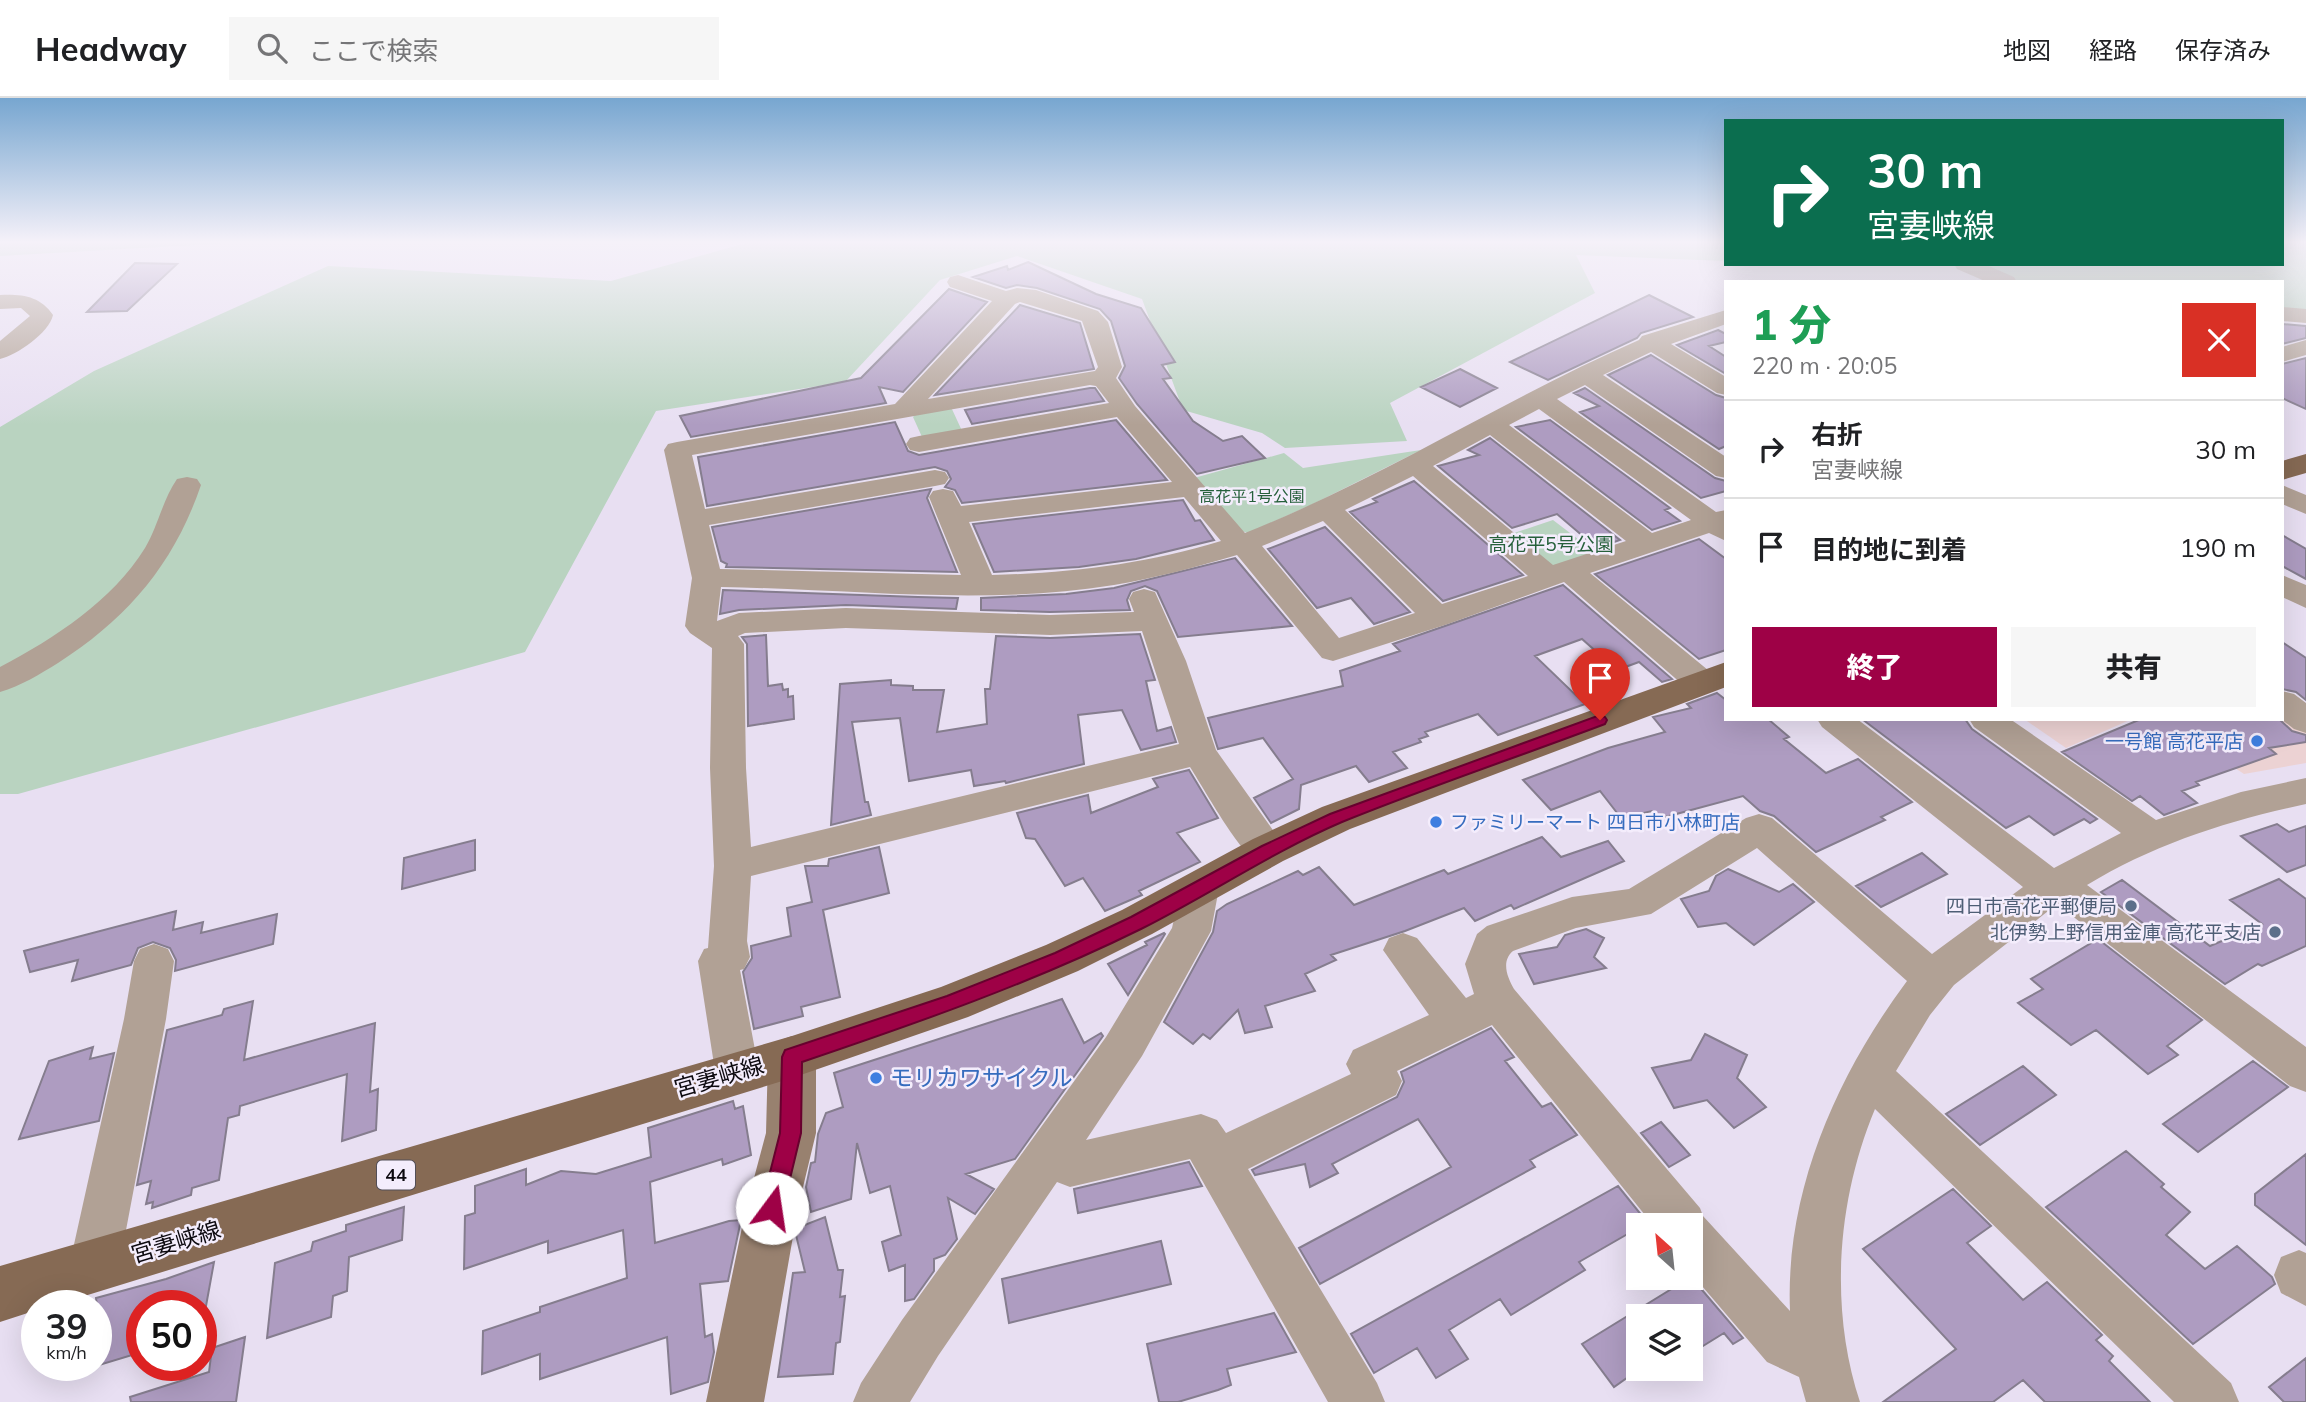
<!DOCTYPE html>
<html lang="ja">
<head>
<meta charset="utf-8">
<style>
  body { margin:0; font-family:Mulish,"Noto Sans JP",sans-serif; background:#f6f6f6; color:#202124; height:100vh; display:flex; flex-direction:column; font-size:26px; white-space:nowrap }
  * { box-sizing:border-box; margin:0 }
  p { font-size:23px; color:#757577 }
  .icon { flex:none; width:38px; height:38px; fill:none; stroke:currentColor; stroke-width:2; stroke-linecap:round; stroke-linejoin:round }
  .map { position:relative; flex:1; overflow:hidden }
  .details { position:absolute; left:1724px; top:182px; width:560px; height:441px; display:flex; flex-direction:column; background:#fff; border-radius:0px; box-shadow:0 7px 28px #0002 }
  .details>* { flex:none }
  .top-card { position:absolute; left:1724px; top:21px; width:560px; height:147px; border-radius:0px; box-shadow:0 7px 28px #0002; background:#0b6e4f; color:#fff; overflow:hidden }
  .needle { width:46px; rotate:333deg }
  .buttons { position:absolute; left:1626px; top:1115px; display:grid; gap:14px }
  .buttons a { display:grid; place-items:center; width:77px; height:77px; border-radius:0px; background:#fff; box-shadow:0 7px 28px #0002; font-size:35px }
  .speed { position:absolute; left:21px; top:1192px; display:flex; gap:14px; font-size:35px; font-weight:700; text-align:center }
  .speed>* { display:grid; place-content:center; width:91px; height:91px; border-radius:50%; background:#fff; box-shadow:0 7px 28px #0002; line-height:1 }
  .speed small { font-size:18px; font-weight:400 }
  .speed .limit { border:10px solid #d22; background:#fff; color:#111 }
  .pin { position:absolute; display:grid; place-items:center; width:60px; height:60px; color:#fff; margin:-72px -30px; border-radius:50% 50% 50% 0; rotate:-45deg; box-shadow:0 0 7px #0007 }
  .pin .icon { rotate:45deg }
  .me { position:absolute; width:77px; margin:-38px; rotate:14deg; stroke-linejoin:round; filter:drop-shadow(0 0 5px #0008) }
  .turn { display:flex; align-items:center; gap:24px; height:147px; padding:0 28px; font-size:32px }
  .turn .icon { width:91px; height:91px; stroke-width:2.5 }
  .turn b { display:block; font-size:49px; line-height:60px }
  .round { display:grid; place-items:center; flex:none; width:74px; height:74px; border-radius:0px; background:#f6f6f6 }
  .overview { display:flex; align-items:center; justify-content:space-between; height:119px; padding:0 28px }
  h1 { font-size:42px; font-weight:800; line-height:52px; color:#1e9e55 }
  .action { display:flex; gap:14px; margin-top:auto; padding:14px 28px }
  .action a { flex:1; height:80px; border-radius:0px; background:#9e0146; color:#fff; font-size:28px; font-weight:800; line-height:80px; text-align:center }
  .action a+a { background:#f6f6f6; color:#202124 }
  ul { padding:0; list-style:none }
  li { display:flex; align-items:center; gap:21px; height:98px; padding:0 28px; border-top:2px solid #e0e0e0 }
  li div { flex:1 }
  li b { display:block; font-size:26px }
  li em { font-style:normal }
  header { display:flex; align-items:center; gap:42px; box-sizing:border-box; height:98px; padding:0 35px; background:#fff; border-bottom:2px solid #e0e0e0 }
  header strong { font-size:33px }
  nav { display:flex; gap:38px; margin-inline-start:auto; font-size:24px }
  .search { width:490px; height:63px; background:#f6f6f6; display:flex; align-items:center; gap:18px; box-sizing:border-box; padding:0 24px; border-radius:0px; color:#757577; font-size:26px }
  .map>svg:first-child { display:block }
  .commercial { fill:#ecd2d3 }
  .green { fill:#b9d3c0 }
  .building { fill:#ae9cc1; stroke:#857d8e; stroke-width:2 }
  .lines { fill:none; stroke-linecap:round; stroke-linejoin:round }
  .minor { fill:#b1a195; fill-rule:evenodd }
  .secondary { fill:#98816f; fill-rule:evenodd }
  .primary { fill:#866a54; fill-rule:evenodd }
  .route { fill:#9e0146; stroke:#67012e; stroke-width:2 }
  .shop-dot { fill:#3f7fe0; stroke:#f4edfc; stroke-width:2.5 }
  .service-dot { fill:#5c6f8a; stroke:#f4edfc; stroke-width:2.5 }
  .labels { text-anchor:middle; stroke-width:5; stroke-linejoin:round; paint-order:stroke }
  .far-park-label { font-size:16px; fill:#26603b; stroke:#f4edfc }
  .shield { fill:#f4edfc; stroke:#524e57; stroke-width:2 }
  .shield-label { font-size:18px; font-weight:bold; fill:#0d0a10 }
  .park-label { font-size:19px; fill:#26603b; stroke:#f4edfc }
  .shop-label { font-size:19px; fill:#366cbe; stroke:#f4edfc; text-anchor:end }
  .service-label { font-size:19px; fill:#4e5e75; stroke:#f4edfc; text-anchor:end }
  .near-street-label { font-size:23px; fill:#0d0a10; stroke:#f4edfc }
  .near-shop-label { font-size:23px; fill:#366cbe; stroke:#f4edfc; text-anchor:start }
</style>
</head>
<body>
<header>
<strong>Headway</strong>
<div class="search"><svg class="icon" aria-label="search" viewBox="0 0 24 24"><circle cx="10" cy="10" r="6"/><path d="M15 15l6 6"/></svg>ここで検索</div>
<nav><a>地図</a><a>経路</a><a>保存済み</a></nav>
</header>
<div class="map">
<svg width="2306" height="1304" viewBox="0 0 2306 1304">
  <rect width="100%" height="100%" fill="#e8dff2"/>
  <path class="commercial" d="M2024,621H2132L2066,650Z
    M2161,621H2282L2306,630V665L2244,676Z"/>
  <path class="green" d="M0,145H231L0,158Z
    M746,145H1725V163L1576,157L1595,195L1390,305L1407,343L1285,350L1262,335L1183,312L1142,201L1017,158L940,182L845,284L656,313L525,554L18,696H0V329L94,273L328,168L611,183Z
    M2282,145H2306V212L2282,210V184H2024L1987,174L1981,166H2282Z
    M951,309L963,335L922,339L913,319L917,315Z
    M1421,352L1313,406L1248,435L1238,432L1194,380L1284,355L1303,370Z
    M1553,422L1595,454L1553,469L1508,437Z"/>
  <path class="building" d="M1028,164L1096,196L1141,210L1175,264L1162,267L1171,280L1163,281L1193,323L1223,343L1242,338L1265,360L1197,376L1137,306L1119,280L1125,268L1111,223L1100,211L1037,190L1017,187L1006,190L973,179L1007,168L1008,172Z
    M135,165L177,166L127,213L87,214Z
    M949,191L987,204L903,294L879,289L886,305L691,339L680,318L861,280Z
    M1649,197L1693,219L1641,235L1637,240L1548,282L1510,264Z
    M1020,207L1080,225L1094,271L935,297Z
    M2282,226L2306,228V240L2282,246Z
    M1718,232L1726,236V244L1709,248L1726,259V276L1677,247Z
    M1651,257L1716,297L1726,300V348L1719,351L1608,277Z
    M2306,260V311L2282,300V266Z
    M1460,271L1497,290L1460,309L1421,289Z
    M1090,290H1095L1104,303L972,326L965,312Z
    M1585,290L1715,380L1726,383V393L1701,400L1580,314L1599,308L1574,295Z
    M1116,322L1167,382L962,405L955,392L945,389L951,381L947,373L935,369L707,408L698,359L895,324L908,353L919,357Z
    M1550,322L1670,410L1665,412L1680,423L1652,432L1516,329Z
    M1490,340L1620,442L1597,450L1557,416L1512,430L1438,368L1479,357L1468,352Z
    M1414,383L1523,477L1443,503L1350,414L1377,404L1373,401Z
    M931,391L927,400L957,474L726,469L727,466L721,463L712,429Z
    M1183,402L1195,423L1200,422L1214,442L1136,461L1079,469L994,474L973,426Z
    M1325,429L1410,514L1374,526L1351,500L1317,510L1268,451Z
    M2282,437L2306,451V481L2282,468Z
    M1699,441L1726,461V552L1699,561L1595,476Z
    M1235,460L1292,528L1178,539L1157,493L1145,488L1131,493L1127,502L1130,512L1050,514L981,512V500L1066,496L1114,490Z
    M1563,487L1672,581L1662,584L1639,564L1617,572L1582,541L1535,558L1585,606L1498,637L1478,616L1425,634L1428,638L1419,641L1421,644L1393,654L1407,670L1369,684L1356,668L1301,687L1299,711L1271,725L1254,700L1293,681L1263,640L1218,651L1208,620L1343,588L1340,573L1400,553L1393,546Z
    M723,492L918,499L958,500L956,511L846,507L739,512L720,516Z
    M1140,536L1155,582L1146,583L1157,633L1171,629L1176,644L1141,652L1122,612L1078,617L1084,666L1006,685L1005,683L974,688L971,672L909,683L900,620L852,624L865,704H868L871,717L831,727L840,586L891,582V587L913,588V592H944L937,634L987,626L985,591H990L996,538L1050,540Z
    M766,537L768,588L782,586L783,592L788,591V599L793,598L794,621L748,628L747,546L742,539Z
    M2282,544L2306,560V602L2296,594L2282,591Z
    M1717,595L1726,602V621H1768L1789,639L1784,641L1826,675L1858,661L1912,704L1881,719L1885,722L1816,754L1774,718L1760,713L1743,698L1665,719L1663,716L1656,718L1652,713L1621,720L1600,693L1551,712L1523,682L1608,650L1665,634L1653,619L1691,610L1687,606Z
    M1862,621H1965L1972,631L2097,721L2090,725L2084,721L2054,737L2029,718L2006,730Z
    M2141,621H2279L2292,633L2306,637V644L2269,650L2276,656L2196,684L2199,687L2182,693L2197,705L2164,717L2140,698L2132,703L2062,654Z
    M1189,672L1218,720L1177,735L1200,764L1139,793L1142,797L1105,813L1083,780L1065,788L1035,741L1026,740L1017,715L1088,697L1091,715L1158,689L1153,681Z
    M2277,726L2289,734L2306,728V767L2287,774L2241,738Z
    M1542,739L1561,759L1608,743L1624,763L1514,811L1511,807L1475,823L1464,810L1405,833L1331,857L1336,862L1305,876L1315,893L1265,908L1272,929L1245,935L1238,912L1210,941L1203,936L1193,946L1164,924L1213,834L1217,813L1227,806L1298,773L1303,777L1319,769L1354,807L1444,772L1448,776Z
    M475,742V772L402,791L404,760Z
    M879,749L889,795L823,812L840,899L801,909L803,918L754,931L743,874L752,860L751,848L791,838L787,810L812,804L805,768H828L829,761Z
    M1922,755L1947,776L1881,809L1856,788Z
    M1728,771L1779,794L1793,786L1814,804L1754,847L1726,825L1698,829L1681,801L1709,793L1716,778Z
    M2279,781L2306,801V848L2262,868L2258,866L2225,886L2101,794L2122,782L2210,848L2262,826L2230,802Z
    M176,813L173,832L203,824L201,835L277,816L273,846L175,873L176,862L170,850L153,844L138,850L131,867L72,883L78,862L30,874L24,853Z
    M1586,831L1604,840L1594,859L1606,870L1534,886L1519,856L1557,849L1565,837Z
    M1164,835L1165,836L1128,897L1108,866L1147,847L1145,844Z
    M2098,841L2202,922L2167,948L2178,957L2148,976L2096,932L2071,947L2018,905L2043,891L2031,881Z
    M1062,901L1084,945L1101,935L1103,938L1015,1061L966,1076L994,1091L975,1116L948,1100L957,1141L945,1157L934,1161V1173L914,1201L905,1203V1167L889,1173L882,1144L901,1137L890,1088L870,1095L857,1045L851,1101L811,1114L806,1089L811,1065L815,1064L818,1036L826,1015L843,1009L834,975Z
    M253,903L244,962L375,925L370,994L378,991L376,1032L342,1043L347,976L240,1008L239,1017L228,1020L219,1082L192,1090L191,1097L152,1110L153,1104L146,1106L151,1083L137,1087L167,932L222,917L224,911Z
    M1491,930L1514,959L1505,963L1542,1009L1551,1005L1577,1037L1530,1062L1535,1069L1320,1186L1299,1150L1451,1069L1418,1021L1332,1066L1338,1075L1310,1089L1305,1066L1255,1077L1252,1072L1397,999L1404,984L1401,974Z
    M1705,936L1747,957L1737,980L1766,1009L1734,1030L1707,1002L1674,1010L1652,970L1691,962Z
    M93,949L90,961L114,955L99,1023L19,1041L49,963Z
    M2253,963L2288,989L2198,1054L2163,1026Z
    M2023,968L2056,997L1980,1047L1946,1016Z
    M733,1003L735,1011L743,1008L751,1057L723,1067L722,1061L650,1084L655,1145L729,1123L741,1122L728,1183L700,1186L705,1239L712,1236L714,1254L708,1284L671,1296L667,1239L540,1281V1256L482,1276L483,1233L540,1214V1209L627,1180L623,1132L548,1155V1143L464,1171L465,1118L475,1115V1088L526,1071V1087L561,1073L596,1076L651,1059L648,1030Z
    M1661,1024L1690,1057L1669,1069L1641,1035Z
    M2126,1053L2164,1086L2161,1089L2190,1114L2166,1137L2205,1171L2237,1148L2272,1179L2275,1186L2193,1246L2046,1109Z
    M2306,1056V1147L2255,1107V1096Z
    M1189,1064L1202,1088L1078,1115L1074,1091Z
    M1618,1088L1647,1124L1638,1127V1130L1579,1164L1585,1172L1511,1217L1500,1201L1449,1232L1468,1261L1436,1280L1417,1250L1374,1275L1351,1236Z
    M1953,1091L1991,1128L1967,1145L2023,1202L2047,1184L2102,1237L2096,1242L2113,1258L2109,1263L2150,1304H2045L2023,1282L1993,1304H1883L1956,1251L1863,1151Z
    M404,1109L402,1142L349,1159L347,1193L333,1198L331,1219L267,1240L275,1165L311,1153L313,1144L346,1133V1127Z
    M825,1119L838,1172H843L840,1199L845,1198L840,1244L836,1245L833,1276L778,1279L793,1175L805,1174L796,1137L797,1130Z
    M1161,1143L1171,1186L1009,1225L1002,1181Z
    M214,1164L206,1208H142V1254L96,1268V1209L100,1208H97L96,1200L166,1181Z
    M1691,1179L1743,1240L1733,1246L1724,1235L1690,1256V1218H1638V1272L1614,1289L1582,1246Z
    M1274,1215L1296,1254L1227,1271L1231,1287L1218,1292L1178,1304H1159L1147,1246Z
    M245,1239L236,1304H131L130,1299L209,1274L212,1250Z
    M2306,1260V1304H2284L2269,1289Z"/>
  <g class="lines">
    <path class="minor" d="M1954,166H1984L2014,179L2017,184H1987L1957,171Z
      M958,177L1006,193L1017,190L1036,192L1098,213L1108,224L1122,269L1116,280L1135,308L1245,435C1383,380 1504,301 1639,242L1642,238L1726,212V226L1671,246L1726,279V297L1717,295L1651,254L1603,277L1726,359V380L1716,378L1585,287L1557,301L1716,414L1726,412V443L1709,435L1590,475L1714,577L1719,585L1714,593L1702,596L1690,593L1564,484L1448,526L1333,563L1322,560L1237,457C1196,469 1156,480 1114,487C985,508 851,491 721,489L717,523L739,515L846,510L1050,517L1134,514L1129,501L1133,494L1144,491L1155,494L1186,563L1216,652L1287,752L1281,762C1273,765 1264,768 1255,762C1238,752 1203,689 1190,669L751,778L747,843L750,859L744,871L740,872L759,973L753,987L737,993L721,987L715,973L698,863L704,851L708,850L714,768L710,670L712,550L690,535L685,528L692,480L664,352L668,346L677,344L895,306L992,203L950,189L947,184L950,179ZM1020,204L1082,223L1098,269L1095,273L928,301L1015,206ZM1090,287L1096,288L1109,305L919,338L910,340L906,346L910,352L919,354L1117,319L1172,384L961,408L953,393L943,391L933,393L929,399L961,477L720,471L709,427L935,388L945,386L949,380L945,374L935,372L705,411L692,357ZM1539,311L1691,422L1652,435L1509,327ZM1490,337L1626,443L1553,467L1433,368ZM1413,378L1528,478L1442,506L1345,412ZM1184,399L1221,443C1145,466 1071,475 992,477L969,424ZM1323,423L1415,515L1339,540L1262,448ZM846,530L1050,537L1142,533L1179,646L751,749L746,670L744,546L738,538L745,535Z
      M0,197C22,196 40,198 53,217C49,235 17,257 0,261V243L30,218L21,210L0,211Z
      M2282,209L2306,211V225L2282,223Z
      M2306,242V257L2282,264V249Z
      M187,379L197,381L201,387C174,466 128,520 58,565C40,576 21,588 0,594V569C55,540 112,503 145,450C158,428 163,401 177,381Z
      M2282,387L2306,397V416L2282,406Z
      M2282,477L2306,487V510L2282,499Z
      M2282,593L2294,596L2306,605V635L2294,631L2281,621Z
      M1817,621H1857L2054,770L2121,735L1974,629L1969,621H2010L2156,722L2241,694L2306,680V706C2230,722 2154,746 2087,787L2306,949V994L2290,988L2057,806L1954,887L1930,917L1896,973L2231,1285L2239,1304H2174L1875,1011C1837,1102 1829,1210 1860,1304H1806L1799,1279L1767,1264L1690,1174V1127H1653L1492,927L1397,973L1402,983L1396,997L1248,1071L1377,1285L1385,1304H1328L1190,1061L1070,1089L1057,1084L938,1258L910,1304H853L861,1285L902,1222L1106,939L1172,830L1181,790L1186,779L1200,775L1214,779L1219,790L1211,833L1142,958L1086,1042L1201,1016L1217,1022L1226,1035L1351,976L1346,966L1353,952L1429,917L1383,852L1389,840L1403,835L1417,840L1466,900L1474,896L1465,866L1477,836L1487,828L1572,799L1629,791L1746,720L1759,716L1772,720L1932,856L2023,789L1822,629ZM1757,750L1907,883C1837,977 1785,1093 1790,1213L1703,1118L1700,1110L1514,891C1507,879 1501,863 1513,853L1576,830L1651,816Z
      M154,846L168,851L174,863L166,921L119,1169L111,1186L94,1194L77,1186L69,1169L124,921L134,863L140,851Z
      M2299,1152L2306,1155V1208L2281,1195L2274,1177L2281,1159Z"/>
    <path class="secondary" d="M792,938L809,944L816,959V1035L798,1110L764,1304H706L746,1110L766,1035L768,959L775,944Z"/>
    <path class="primary" d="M2306,356V375L2282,382V363Z
      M1726,564V589L1350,731L1283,763L1152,836L1078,873L968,919L792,980L52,1208H37V1212L0,1224V1168L792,938L941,889L1046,847L1122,812L1253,741L1322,709Z"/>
  </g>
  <linearGradient id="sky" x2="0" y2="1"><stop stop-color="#77a6d0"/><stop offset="0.44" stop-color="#f5f1f9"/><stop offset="1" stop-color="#f5f1f9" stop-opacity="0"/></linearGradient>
  <rect width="2306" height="327" fill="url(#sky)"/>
  <path class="route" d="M1600,617L1605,619L1607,622L1605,626C1518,659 1428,689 1342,724C1272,754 1209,797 1141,831C1032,885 917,925 802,964L801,1035L783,1110L779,1118L772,1121L764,1118L761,1110L780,1035L782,959L785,952L947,898L1055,855L1131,819L1262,748L1330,716Z"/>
  <g class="shop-dot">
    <circle cx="2257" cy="643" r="7"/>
    <circle cx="1436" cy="724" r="7"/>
    <circle cx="876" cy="980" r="7"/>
  </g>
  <g class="service-dot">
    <circle cx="2131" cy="808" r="7"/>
    <circle cx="2275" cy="834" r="7"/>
  </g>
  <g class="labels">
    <g class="far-park-label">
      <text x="1252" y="404">高花平1号公園</text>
    </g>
    <rect class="shield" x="377" y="1062.5" width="38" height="29" rx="5"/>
    <g class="shield-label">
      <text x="396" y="1083">44</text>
    </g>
    <g class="park-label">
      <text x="1551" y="453">高花平5号公園</text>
    </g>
    <g class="shop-label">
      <text x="2243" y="650">一号館 高花平店</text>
      <text x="1450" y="731" text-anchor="start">ファミリーマート 四日市小林町店</text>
    </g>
    <g class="service-label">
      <text x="2117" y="815">四日市高花平郵便局</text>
      <text x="2261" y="841">北伊勢上野信用金庫 高花平支店</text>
    </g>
    <g class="near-street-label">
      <text transform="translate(719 979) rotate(-16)" y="8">宮妻峡線</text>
      <text transform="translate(176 1144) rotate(-17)" y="8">宮妻峡線</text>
    </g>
    <g class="near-shop-label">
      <text x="890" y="988">モリカワサイクル</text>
    </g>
  </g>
</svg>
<div class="buttons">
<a><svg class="needle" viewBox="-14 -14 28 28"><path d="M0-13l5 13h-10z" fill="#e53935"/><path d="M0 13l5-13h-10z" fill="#757577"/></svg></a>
<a><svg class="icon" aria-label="layers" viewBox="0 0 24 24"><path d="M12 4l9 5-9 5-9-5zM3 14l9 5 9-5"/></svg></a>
</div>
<div class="speed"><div>39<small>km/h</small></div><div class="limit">50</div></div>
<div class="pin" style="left:1600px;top:622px;background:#d93025"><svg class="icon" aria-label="arrive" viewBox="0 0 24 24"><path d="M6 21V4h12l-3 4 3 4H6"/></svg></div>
<svg class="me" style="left:772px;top:1110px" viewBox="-20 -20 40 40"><circle r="19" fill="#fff"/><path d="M0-13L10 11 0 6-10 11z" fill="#9e0146"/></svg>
<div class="top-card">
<div class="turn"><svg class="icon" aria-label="right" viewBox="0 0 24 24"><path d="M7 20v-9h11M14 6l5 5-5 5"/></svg><div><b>30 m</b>宮妻峡線</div></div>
</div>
<section class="details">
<div class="overview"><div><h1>1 分</h1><p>220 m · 20:05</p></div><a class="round" style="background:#d93025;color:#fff"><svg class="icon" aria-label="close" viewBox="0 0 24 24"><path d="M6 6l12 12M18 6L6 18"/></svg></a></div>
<ul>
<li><svg class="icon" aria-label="right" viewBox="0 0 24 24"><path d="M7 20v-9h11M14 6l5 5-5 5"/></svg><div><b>右折</b><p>宮妻峡線</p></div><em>30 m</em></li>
<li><svg class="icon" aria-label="arrive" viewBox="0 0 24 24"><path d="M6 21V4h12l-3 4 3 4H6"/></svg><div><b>目的地に到着</b></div><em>190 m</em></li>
</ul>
<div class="action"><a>終了</a><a>共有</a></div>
</section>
</div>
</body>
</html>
